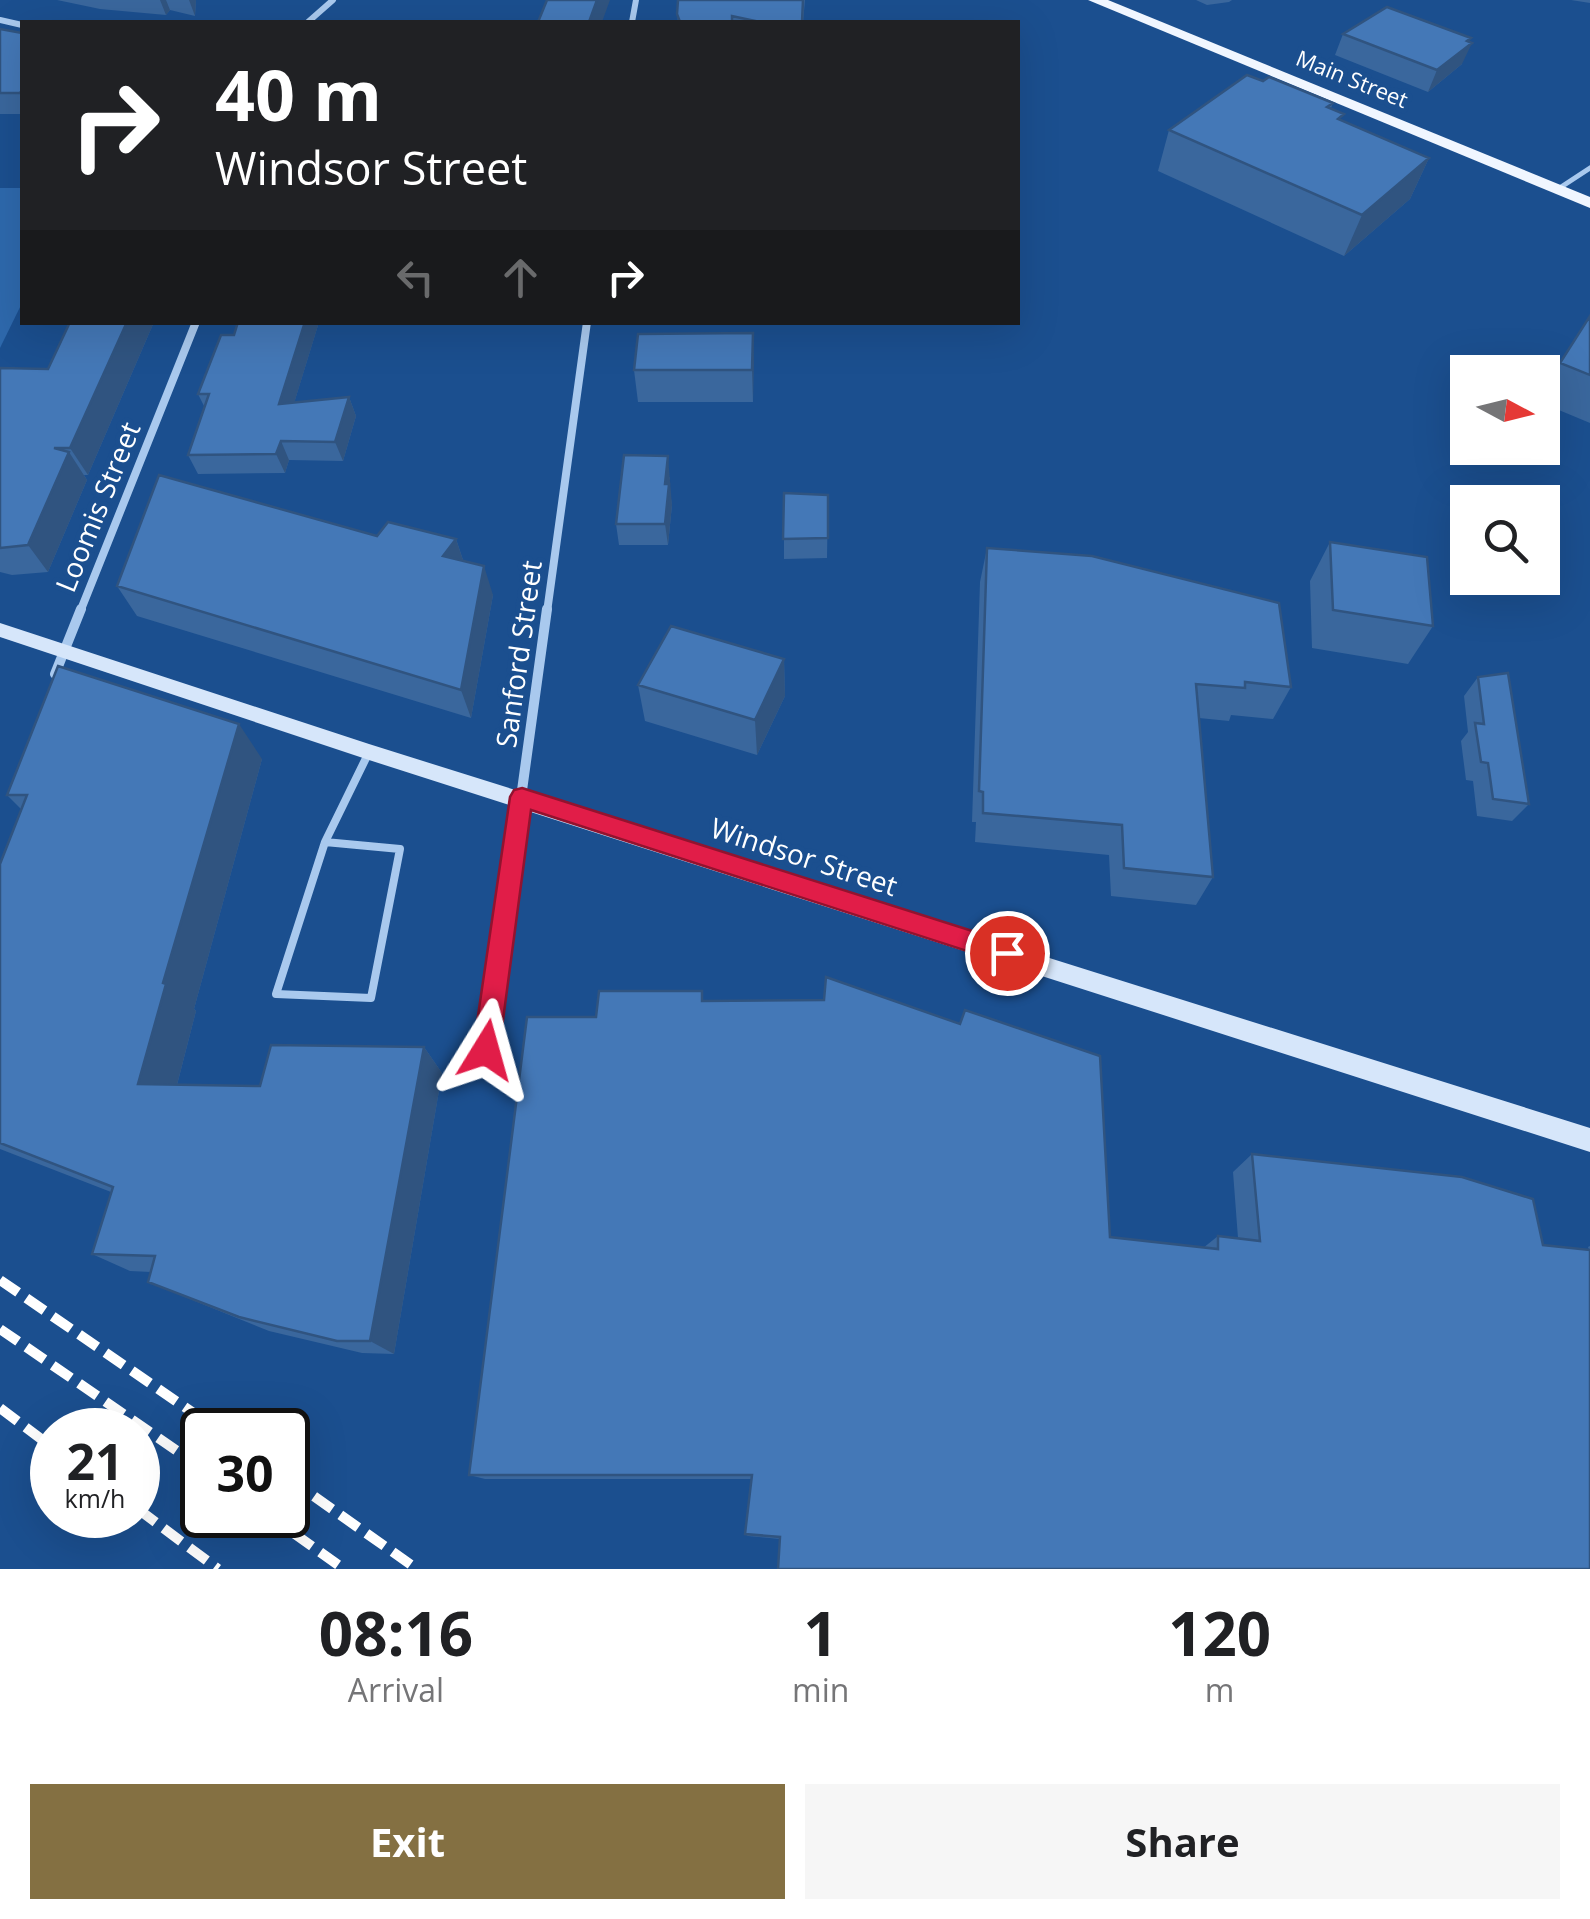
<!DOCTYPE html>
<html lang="en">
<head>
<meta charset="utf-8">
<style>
  body { margin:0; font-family:"Open Sans",sans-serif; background:#f6f6f6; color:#202124; height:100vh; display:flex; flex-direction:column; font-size:38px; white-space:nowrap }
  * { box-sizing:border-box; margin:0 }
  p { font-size:32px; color:#757577 }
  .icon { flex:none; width:55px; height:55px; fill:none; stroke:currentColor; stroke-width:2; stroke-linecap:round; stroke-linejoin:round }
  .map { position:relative; height:1569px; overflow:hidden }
  .panel { display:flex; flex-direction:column; background:#fff; flex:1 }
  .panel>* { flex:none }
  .hud { position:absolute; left:20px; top:20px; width:1000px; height:305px; border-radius:0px; box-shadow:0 10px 40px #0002; background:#202124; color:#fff; overflow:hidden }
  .needle { width:65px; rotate:97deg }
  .tools { position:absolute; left:1450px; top:355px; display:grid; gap:20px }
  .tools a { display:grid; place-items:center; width:110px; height:110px; border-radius:0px; background:#fff; box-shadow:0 10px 40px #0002; font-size:50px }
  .speed { position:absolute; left:30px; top:1408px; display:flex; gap:20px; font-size:50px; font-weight:700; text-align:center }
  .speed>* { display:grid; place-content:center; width:130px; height:130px; border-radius:50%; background:#fff; box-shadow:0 10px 40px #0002; line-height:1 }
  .speed small { font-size:25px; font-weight:400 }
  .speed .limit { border:5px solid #111; border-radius:15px; background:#fff; color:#111 }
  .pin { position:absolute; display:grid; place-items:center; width:85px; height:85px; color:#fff; margin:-42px; border:5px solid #fff; border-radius:50%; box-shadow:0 2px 10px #0007 }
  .me { position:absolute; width:110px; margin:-55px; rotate:8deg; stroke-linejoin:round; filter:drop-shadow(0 0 8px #0008) }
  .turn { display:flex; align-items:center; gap:35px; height:210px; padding:0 30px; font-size:45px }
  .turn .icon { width:130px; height:130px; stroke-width:2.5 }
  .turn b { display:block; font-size:70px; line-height:85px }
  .lanes { display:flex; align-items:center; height:95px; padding:0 30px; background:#0003; justify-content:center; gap:50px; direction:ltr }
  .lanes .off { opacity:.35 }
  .eta { display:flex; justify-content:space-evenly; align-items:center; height:170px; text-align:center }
  .eta b { font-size:60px; font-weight:700; line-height:70px }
  .button { display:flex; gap:20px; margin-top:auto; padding:20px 30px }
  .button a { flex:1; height:115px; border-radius:0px; background:#847042; color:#fff; font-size:40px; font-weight:700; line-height:115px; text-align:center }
  .button a+a { background:#f6f6f6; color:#202124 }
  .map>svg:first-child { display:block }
  .green { fill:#2e69ad }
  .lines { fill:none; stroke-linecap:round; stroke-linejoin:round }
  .service-far1 { stroke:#a9c9ee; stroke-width:5 }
  .service { stroke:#a9c9ee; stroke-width:8 }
  .minor-far3 { stroke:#a9c9ee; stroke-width:6 }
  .minor-far2 { stroke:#a9c9ee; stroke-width:8 }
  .minor-far1 { stroke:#a9c9ee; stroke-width:10 }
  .minor { stroke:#a9c9ee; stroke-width:12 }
  .secondary { fill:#d6e6fa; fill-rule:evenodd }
  .primary { fill:#f0f6ff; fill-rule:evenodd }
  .rail { stroke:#fff; stroke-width:10; stroke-dasharray:22 10; stroke-linecap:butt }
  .wall { fill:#3a679d }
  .shaded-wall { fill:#305480 }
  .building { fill:#4478b7; stroke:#305480; stroke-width:2.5 }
  .route { fill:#e11d48; stroke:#92132f; stroke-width:2.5 }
  .labels { text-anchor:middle; stroke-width:10; stroke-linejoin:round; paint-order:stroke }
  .far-street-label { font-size:22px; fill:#fff; stroke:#1b4f8f }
  .street-label { font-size:28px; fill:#fff; stroke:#1b4f8f }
</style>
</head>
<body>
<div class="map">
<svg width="1590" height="1569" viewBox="0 0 1590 1569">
  <rect width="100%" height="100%" fill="#1b4f8f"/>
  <path class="green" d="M0,188H22V303L0,348Z"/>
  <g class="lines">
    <path class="service-far1" d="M1558,189L1590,168"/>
    <path class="service" d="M325,842L400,849L371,998L276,994Z
      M325,842L369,752"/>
    <path class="minor-far3" d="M0,20L22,25
      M308,22L333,0
      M632,22L636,0"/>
    <path class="minor-far2" d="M80,612L196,322
      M547,612L587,322"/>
    <path class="minor-far1" d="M55,674L81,609
      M488,1037L547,609"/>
    <path class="minor" d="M486,1050L488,1035"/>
    <path class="secondary" d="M0,623L369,744L1590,1128V1152L369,760L0,637Z"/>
    <path class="primary" d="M1088,0H1108L1590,197V208Z"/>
    <path class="rail" d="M0,1280L218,1430
      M0,1329L202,1468
      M0,1408L52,1447
      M288,1478L417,1569
      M138,1509L218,1569
      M268,1515L344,1569"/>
  </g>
  <path class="wall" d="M57,0H196L195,16L170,10L166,15L100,9Z
    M805,0L803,22H678L677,14Z
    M1196,0H1232L1229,2L1207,5Z
    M1571,0H1590V3Z
    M0,29L22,33V114H0Z
    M1343,34L1462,64L1428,92L1335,55Z
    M1263,81L1333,103L1331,108L1342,121L1429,158L1410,199L1344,256L1158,171L1169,130Z
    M1590,316V423L1542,403V390Z
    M70,322H154L88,475H84L87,480L48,572L12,575L0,572V368L48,369Z
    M238,322H319L294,403L349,397L356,416L343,461L289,460L285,473L198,474L188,455L205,408L198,394L234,335Z
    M753,333V402H638L634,370Z
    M670,477L669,487L672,505L668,545H619L616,524Z
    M784,493L828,495L827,558L784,559Z
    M377,536L456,539L463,560L493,595L471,718L137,616L117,586Z
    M1330,542L1433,626L1408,664L1312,648L1310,581Z
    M987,548L1291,687L1273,719L1231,715L1229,721L1199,718L1213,877L1196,905L1111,896L1109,855L975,842L976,822H972L980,582Z
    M784,659L785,696L757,755L645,721L638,685Z
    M1478,677L1529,804L1512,821L1477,816L1473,781L1466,780L1461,741L1468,732L1464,696Z
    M262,759L194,1009L196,1011L177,1085L260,1086L424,1047L442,1073L394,1354L362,1353L269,1331L148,1282L151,1272L130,1271L92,1254L111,1192L0,1149V864L21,809L7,795Z
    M702,991L703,1001L1110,1237L1203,1248L1218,1236L1238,1238L1233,1172L1252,1154L1543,1245L1589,1250L1588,1247L1590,1246V1569L780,1539L748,1536L745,1534L751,1479H485L469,1475L596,1017Z"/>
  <path class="shaded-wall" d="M160,0H166L170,10L166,15Z
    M189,0H196L195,16Z
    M597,0H610L602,22H589Z
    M1471,38L1467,46L1472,43L1462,64L1428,92L1437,70Z
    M1429,158L1410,199L1344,256L1362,215Z
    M127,322H154L88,475L70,448Z
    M305,322H319L288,423L279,404Z
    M753,333L754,365L753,402L752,370Z
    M349,397L356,416L343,461L335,442Z
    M281,441L289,460L285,473L276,454Z
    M69,452L87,480L48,572L28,545Z
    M668,456L672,505L668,545L665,524V484Z
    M456,539L466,569L443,556Z
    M484,566L493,595L471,718L461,690Z
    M784,659L785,696L757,755L755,720Z
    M239,724L262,759L194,1009L196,1011L171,1108L138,1084L163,983Z
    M424,1047L442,1073L394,1354L370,1341Z"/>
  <path class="building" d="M547,0H597L589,22H538Z
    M678,0H803L802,22H760L732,16V22H680L677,14Z
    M1387,7L1471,38L1467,41L1472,43L1437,70L1343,34Z
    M0,29L22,33V90L20,93H0Z
    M1247,75L1263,81L1269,77L1333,103L1327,107L1344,114L1338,119L1429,158L1362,215L1169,130Z
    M1590,316V375L1560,363Z
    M70,322H127L70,448H54L69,452L28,545L0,548V368L48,369Z
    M238,322H305L279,404L349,397L335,442L281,441L276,454L188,455L209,394H198L221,335H234Z
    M753,333L752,370H634L638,334Z
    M624,455L668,456L665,484H669L665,524H616Z
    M159,475L377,536L388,522L456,539L443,556L484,566L461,690L117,586Z
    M784,493L828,495V538L783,539Z
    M1330,542L1427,557L1433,626L1333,610Z
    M987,548L1092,556L1279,603L1291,687L1245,682V688L1196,684L1213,877L1124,868L1122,825L983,813V792L979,791Z
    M671,626L784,659L755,720L638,685Z
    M58,666L239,724L163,983L166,984L138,1084L260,1086L271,1045L424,1047L370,1341H337L239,1317L148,1282L155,1256L92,1254L113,1187L0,1143V864L27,795H7Z
    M1508,673L1529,804L1493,799L1488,763L1481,762L1475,723L1484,724L1478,677Z
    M826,977L960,1024L965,1010L1100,1056L1110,1237L1218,1249V1236L1260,1241L1252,1154L1462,1177L1533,1199L1543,1245L1590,1250V1569H778L780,1537L745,1534L752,1475H469L527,1017H596L599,991H702V1001L824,1000Z"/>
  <path class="route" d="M522,788L1007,942L1016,945L1019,953L1016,961L1007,964L531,810L499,1050L495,1059L486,1063L477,1059L473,1050L510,797L514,790Z"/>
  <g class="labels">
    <g class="far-street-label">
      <text transform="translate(1352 79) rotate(22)" y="8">Main Street</text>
    </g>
    <g class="street-label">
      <text transform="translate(98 507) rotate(-68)" y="10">Loomis Street</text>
      <text transform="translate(519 654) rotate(-82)" y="10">Sanford Street</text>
      <text transform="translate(804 857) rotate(18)" y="10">Windsor Street</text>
    </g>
  </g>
</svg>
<div class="tools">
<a><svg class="needle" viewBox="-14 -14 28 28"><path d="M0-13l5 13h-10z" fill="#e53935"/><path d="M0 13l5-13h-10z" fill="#757577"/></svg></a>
<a><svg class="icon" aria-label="search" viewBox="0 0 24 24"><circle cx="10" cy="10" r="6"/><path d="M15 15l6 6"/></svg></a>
</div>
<div class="speed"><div>21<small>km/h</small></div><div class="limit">30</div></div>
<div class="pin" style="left:1007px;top:953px;background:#d93025"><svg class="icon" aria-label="arrive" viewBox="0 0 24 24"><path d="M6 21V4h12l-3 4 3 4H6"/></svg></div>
<svg class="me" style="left:486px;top:1050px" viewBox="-20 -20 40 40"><path d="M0-17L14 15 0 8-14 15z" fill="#e11d48" stroke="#fff" stroke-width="4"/></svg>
<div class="hud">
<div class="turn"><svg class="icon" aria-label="right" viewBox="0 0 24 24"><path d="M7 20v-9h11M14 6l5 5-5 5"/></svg><div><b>40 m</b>Windsor Street</div></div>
<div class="lanes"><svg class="icon off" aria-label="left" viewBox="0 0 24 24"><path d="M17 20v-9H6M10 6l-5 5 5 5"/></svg><svg class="icon off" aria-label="ahead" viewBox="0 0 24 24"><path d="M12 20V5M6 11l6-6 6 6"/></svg><svg class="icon" aria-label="right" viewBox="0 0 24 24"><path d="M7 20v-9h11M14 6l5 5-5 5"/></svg></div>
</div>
</div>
<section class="panel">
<div class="eta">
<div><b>08:16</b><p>Arrival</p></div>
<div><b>1</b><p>min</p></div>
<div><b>120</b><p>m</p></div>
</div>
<div class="button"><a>Exit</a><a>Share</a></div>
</section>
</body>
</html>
